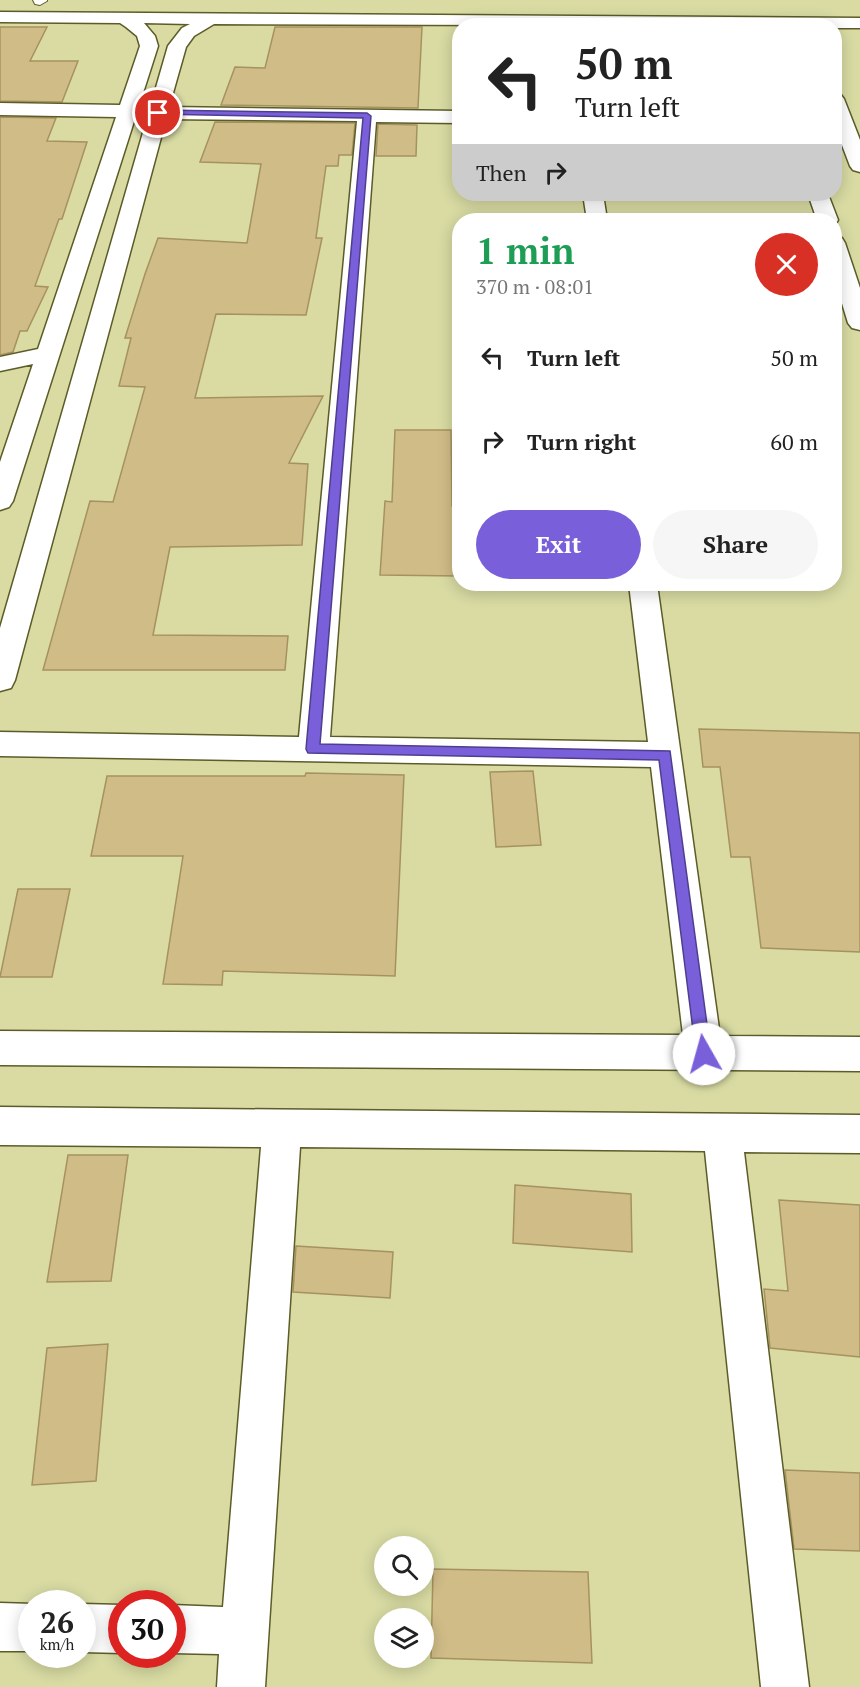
<!DOCTYPE html>
<html lang="en">
<head>
<meta charset="utf-8">
<style>
  body { margin:0; font-family:"PT Serif",serif; background:#f6f6f6; color:#222; height:100vh; display:flex; flex-direction:column; font-size:22px; white-space:nowrap }
  * { box-sizing:border-box; margin:0 }
  p { font-size:20px; color:#767676 }
  .icon { flex:none; width:33px; height:33px; fill:none; stroke:currentColor; stroke-width:2; stroke-linecap:round; stroke-linejoin:round }
  .map { position:relative; flex:1; overflow:hidden }
  .drawer { position:absolute; left:452px; top:213px; width:390px; height:378px; display:flex; flex-direction:column; background:#fff; border-radius:24px; box-shadow:0 3px 15px #0003 }
  .drawer>* { flex:none }
  .top-card { position:absolute; left:452px; top:18px; width:390px; height:183px; border-radius:24px; box-shadow:0 3px 15px #0003; background:#fff; color:#222; overflow:hidden }
  .tools { position:absolute; left:374px; top:1536px; display:grid; gap:12px }
  .tools a { display:grid; place-items:center; width:60px; height:60px; border-radius:50%; background:#fff; box-shadow:0 3px 15px #0003; font-size:30px }
  .speed { position:absolute; left:18px; top:1590px; display:flex; gap:12px; font-size:30px; font-weight:700; text-align:center }
  .speed>* { display:grid; place-content:center; width:78px; height:78px; border-radius:50%; background:#fff; box-shadow:0 3px 15px #0003; line-height:1 }
  .speed small { font-size:15px; font-weight:400 }
  .speed .limit { border:9px solid #d22; background:#fff; color:#111 }
  .pin { position:absolute; display:grid; place-items:center; width:51px; height:51px; color:#fff; margin:-26px; border:3px solid #fff; border-radius:50%; box-shadow:0 2px 6px #0007 }
  .me { position:absolute; width:66px; margin:-33px; rotate:353deg; stroke-linejoin:round; filter:drop-shadow(0 0 4px #0008) }
  .turn { display:flex; align-items:center; gap:21px; height:126px; padding:0 24px; font-size:27px }
  .turn .icon { width:78px; height:78px; stroke-width:2.5 }
  .turn b { display:block; font-size:42px; line-height:51px }
  .then { display:flex; align-items:center; height:57px; padding:0 24px; background:#0003; gap:12px; font-size:22px }
  .round { display:grid; place-items:center; flex:none; width:63px; height:63px; border-radius:32px; background:#f6f6f6 }
  .headline { display:flex; align-items:center; justify-content:space-between; height:102px; padding:0 24px }
  h1 { font-size:36px; font-weight:800; line-height:45px; color:#1e9e55 }
  .primary-button { display:flex; gap:12px; margin-top:auto; padding:12px 24px }
  .primary-button a { flex:1; height:69px; border-radius:36px; background:#7960da; color:#fff; font-size:24px; font-weight:800; line-height:69px; text-align:center }
  .primary-button a+a { background:#f6f6f6; color:#222 }
  ul { padding:0; list-style:none }
  li { display:flex; align-items:center; gap:18px; height:84px; padding:0 24px }
  li div { flex:1 }
  li b { display:block; font-size:22px }
  li em { font-style:normal }
  .map>svg:first-child { display:block }
  .building { fill:#d0bc87; stroke:#a6925f; stroke-width:1.5 }
  .lines { fill:none; stroke-linecap:round; stroke-linejoin:round }
  .service-casing { stroke:#5c5c28; stroke-width:2 }
  .minor-casing { stroke:#5c5c28; stroke-width:3 }
  .service { fill:#fff; fill-rule:evenodd }
  .minor { fill:#fff; fill-rule:evenodd }
  .route { fill:#7960da; stroke:#4f3e8e; stroke-width:1.5 }
</style>
</head>
<body>
<div class="map">
<svg width="860" height="1687" viewBox="0 0 860 1687">
  <rect width="100%" height="100%" fill="#d9dba3"/>
  <path class="building" d="M0,27H47L30,61H78L62,102L0,101Z
    M275,27H422L418,108L221,105L235,67L265,68Z
    M0,117L56,118L47,141L87,142L62,219H59L35,286L48,287L27,331H20L13,352L0,355Z
    M215,122L355,123L352,155H339L338,166H326L316,238H322L306,315L216,314L195,398L323,396L289,463L308,464L302,545L170,547L153,635L288,636L285,670H43L90,501L113,502L145,387L119,386L131,338H125L145,274L158,238L247,243L261,164L200,162Z
    M378,124L417,125L416,156H376Z
    M395,430H451L452,506H459V576L380,575L385,501L392,502Z
    M699,729L860,733V952L761,948L750,857H731L720,767H703Z
    M533,771L541,845L496,847L490,772Z
    M306,773L404,775L395,976L223,971L222,985L163,984L183,856H91L107,776H305Z
    M18,889H70L52,977H0Z
    M68,1155H128L111,1281L47,1282Z
    M515,1185L631,1194L632,1252L513,1243Z
    M779,1200L860,1205V1357L770,1348L764,1289L788,1291Z
    M296,1246L393,1252L390,1298L293,1292Z
    M108,1344L96,1481L32,1485L47,1348Z
    M785,1470L860,1473V1551L794,1549Z
    M433,1569L588,1572L592,1663L431,1658Z"/>
  <g class="lines">
    <g class="service-casing">
      <path id="service" d="M33,0H47V1L40,5L35,4Z"/>
    </g>
    <g class="minor-casing">
      <path id="minor" d="M0,12L860,18V28H834V26L214,24L194,36L186,47L169,107L459,111V123L376,122L330,737L648,742L629,584H657L720,1036L860,1037V1071L0,1065V1031L683,1035L651,767L0,756V732L299,737L357,121L166,119L15,680L11,688L0,691V628L168,46L182,28L190,24L144,23L155,36L158,46L13,501L9,507L0,510V462L33,364L0,371V357L38,349L116,117L0,115V103L120,105L140,46L137,36L126,27L120,23L0,22Z
        M834,93L841,95L844,99L860,140V172L853,170L850,166L834,124Z
        M583,194H603L607,220H587Z
        M808,194H828L838,220L835,225L834,220H817Z
        M834,236L842,238L845,243L860,288V330L852,328L848,323L834,277Z
        M0,1107L860,1115V1153L744,1152L809,1687H761L705,1151L300,1147L265,1687H217L219,1654L172,1653V1605L223,1607L261,1147L0,1145Z
        M0,1603L33,1604L32,1651H0Z
        M82,1604L122,1605V1653L82,1652Z"/>
    </g>
    <use href="#service" class="service"/>
    <use href="#minor" class="minor"/>
  </g>
  <path class="route" d="M158,110L367,113L371,116L320,744L670,751L711,1054L709,1059L704,1061L698,1059L696,1054L659,760L308,753L306,749L363,118L155,114L154,113Z"/>
</svg>
<div class="tools">
<a><svg class="icon" aria-label="search" viewBox="0 0 24 24"><circle cx="10" cy="10" r="6"/><path d="M15 15l6 6"/></svg></a>
<a><svg class="icon" aria-label="layers" viewBox="0 0 24 24"><path d="M12 4l9 5-9 5-9-5zM3 14l9 5 9-5"/></svg></a>
</div>
<div class="speed"><div>26<small>km/h</small></div><div class="limit">30</div></div>
<div class="pin" style="left:158px;top:113px;background:#d93025"><svg class="icon" aria-label="arrive" viewBox="0 0 24 24"><path d="M6 21V4h12l-3 4 3 4H6"/></svg></div>
<svg class="me" style="left:704px;top:1054px" viewBox="-20 -20 40 40"><circle r="19" fill="#fff"/><path d="M0-13L10 11 0 6-10 11z" fill="#7960da"/></svg>
<div class="top-card">
<div class="turn"><svg class="icon" aria-label="left" viewBox="0 0 24 24"><path d="M17 20v-9H6M10 6l-5 5 5 5"/></svg><div><b>50 m</b>Turn left</div></div>
<div class="then">Then<svg class="icon" aria-label="right" viewBox="0 0 24 24"><path d="M7 20v-9h11M14 6l5 5-5 5"/></svg></div>
</div>
<section class="drawer">
<div class="headline"><div><h1>1 min</h1><p>370 m · 08:01</p></div><a class="round" style="background:#d93025;color:#fff"><svg class="icon" aria-label="close" viewBox="0 0 24 24"><path d="M6 6l12 12M18 6L6 18"/></svg></a></div>
<ul>
<li><svg class="icon" aria-label="left" viewBox="0 0 24 24"><path d="M17 20v-9H6M10 6l-5 5 5 5"/></svg><div><b>Turn left</b></div><em>50 m</em></li>
<li><svg class="icon" aria-label="right" viewBox="0 0 24 24"><path d="M7 20v-9h11M14 6l5 5-5 5"/></svg><div><b>Turn right</b></div><em>60 m</em></li>
</ul>
<div class="primary-button"><a>Exit</a><a>Share</a></div>
</section>
</div>
</body>
</html>
